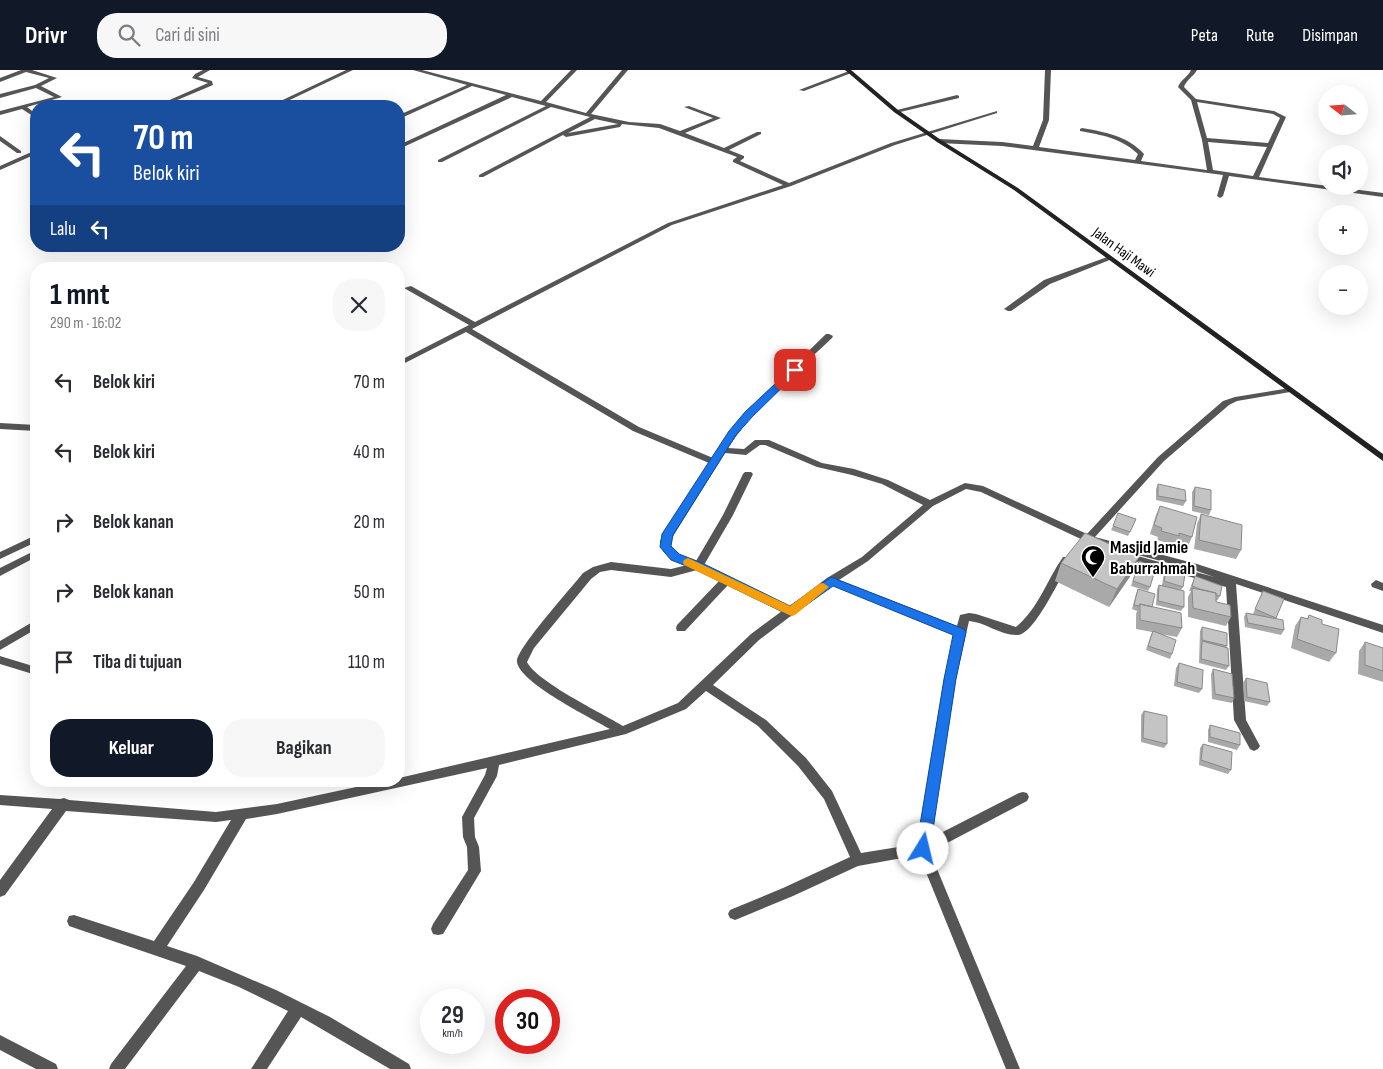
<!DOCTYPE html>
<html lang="id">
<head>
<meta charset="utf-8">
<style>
  body { margin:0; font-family:"Sofia Sans Condensed",sans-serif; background:#f7f7f7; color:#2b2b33; height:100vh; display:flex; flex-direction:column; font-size:19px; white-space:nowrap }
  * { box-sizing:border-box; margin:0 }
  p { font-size:16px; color:#7c7c81 }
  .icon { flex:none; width:28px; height:28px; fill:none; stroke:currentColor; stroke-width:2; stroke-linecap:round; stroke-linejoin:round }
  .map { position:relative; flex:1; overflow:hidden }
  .side { position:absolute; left:30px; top:192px; width:375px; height:525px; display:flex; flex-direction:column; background:#fff; border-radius:20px; box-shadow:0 5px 20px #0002 }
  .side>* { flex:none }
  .top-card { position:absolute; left:30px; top:30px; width:375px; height:152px; border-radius:20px; box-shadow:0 5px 20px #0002; background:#1a4fa0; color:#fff; overflow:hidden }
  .needle { width:32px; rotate:287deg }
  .buttons { position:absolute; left:1318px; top:15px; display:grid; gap:10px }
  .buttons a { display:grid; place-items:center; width:50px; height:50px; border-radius:50%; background:#fff; box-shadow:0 5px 20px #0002; font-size:25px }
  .speed { position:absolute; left:420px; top:919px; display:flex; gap:10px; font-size:25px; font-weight:700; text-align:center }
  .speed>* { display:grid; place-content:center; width:65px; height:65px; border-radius:50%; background:#fff; box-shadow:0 5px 20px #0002; line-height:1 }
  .speed small { font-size:12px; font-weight:400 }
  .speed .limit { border:8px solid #d22; background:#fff; color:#111 }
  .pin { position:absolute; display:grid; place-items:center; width:42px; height:42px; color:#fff; margin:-21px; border-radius:10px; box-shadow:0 2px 8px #0006 }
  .me { position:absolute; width:55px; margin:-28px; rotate:9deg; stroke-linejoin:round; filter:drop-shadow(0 0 4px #0008) }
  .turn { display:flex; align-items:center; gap:18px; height:105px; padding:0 20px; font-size:22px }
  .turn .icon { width:65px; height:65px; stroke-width:2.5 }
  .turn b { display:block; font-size:35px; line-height:42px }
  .then { display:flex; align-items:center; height:48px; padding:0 20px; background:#0003; gap:10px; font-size:19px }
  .round { display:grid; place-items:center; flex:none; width:52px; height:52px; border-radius:20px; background:#f7f7f7 }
  .overview { display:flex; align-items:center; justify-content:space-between; height:85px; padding:0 20px }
  h1 { font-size:30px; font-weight:700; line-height:38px; color:#111827 }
  .cta { display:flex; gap:10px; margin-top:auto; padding:10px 20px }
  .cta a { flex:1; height:58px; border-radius:20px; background:#111827; color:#fff; font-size:20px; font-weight:700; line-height:58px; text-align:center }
  .cta a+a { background:#f7f7f7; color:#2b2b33 }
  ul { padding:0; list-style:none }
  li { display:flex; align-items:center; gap:15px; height:70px; padding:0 20px }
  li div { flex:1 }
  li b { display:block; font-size:19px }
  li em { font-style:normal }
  header { display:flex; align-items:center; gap:30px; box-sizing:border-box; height:70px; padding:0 25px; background:#111827; color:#fff }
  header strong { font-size:24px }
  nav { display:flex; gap:28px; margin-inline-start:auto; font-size:18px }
  .search { width:350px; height:45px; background:#f7f7f7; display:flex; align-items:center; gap:12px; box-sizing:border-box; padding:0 18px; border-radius:20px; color:#7c7c81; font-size:19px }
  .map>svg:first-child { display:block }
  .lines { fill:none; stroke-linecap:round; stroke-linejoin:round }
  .street { fill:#555; fill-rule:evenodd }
  .secondary { fill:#222; fill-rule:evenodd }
  .wall { fill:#a9a9a9 }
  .shaded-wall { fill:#898989 }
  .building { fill:#c4c4c4; stroke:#898989 }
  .route { fill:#1a73e8; stroke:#114b97 }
  .slow { fill:#f59e0b }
  .labels { text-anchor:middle; stroke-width:4; stroke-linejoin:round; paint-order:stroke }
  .far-street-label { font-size:15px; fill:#000; stroke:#fff }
  .poi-label { font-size:18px; font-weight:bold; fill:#000; stroke:#fff; text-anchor:start }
</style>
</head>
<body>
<header>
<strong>Drivr</strong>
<div class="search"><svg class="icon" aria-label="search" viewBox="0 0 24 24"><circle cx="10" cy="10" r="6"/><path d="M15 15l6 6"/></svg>Cari di sini</div>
<nav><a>Peta</a><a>Rute</a><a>Disimpan</a></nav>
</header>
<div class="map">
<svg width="1383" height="999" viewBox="0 0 1383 999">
  <rect width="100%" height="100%" fill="#fff"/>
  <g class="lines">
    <path class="street" d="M21,0H32L57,8L41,16L62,27L27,37L36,44V48L22,39L0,45V41L54,27L36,18L0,28V24L35,15L49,8L26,2L0,12V8Z
      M203,0H210L198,7L212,11L213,15L163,36H156L208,13L192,8L195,4Z
      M346,0H353L277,36H270Z
      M413,0H422L541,31L571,0H577L546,32L586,43L622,0H628L591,44L629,52L660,54L680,61L713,48L684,37L689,36L721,48L685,63L724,78L757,62H761V64L729,80L744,86V88L740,91L789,113L891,73L997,41V43L895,75L791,116L672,155L472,259L639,357L713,388L730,361L746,342L826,264H829L833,266L832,268C797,301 754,337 728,378L744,379L755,370H769L822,393L854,399L888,410L930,430L965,413L983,416L1087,464L1158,387L1223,331L1235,327L1290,318L1294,320L1290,322L1237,331L1229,335L1164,391L1095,467L1197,494L1383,555V563L1236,514L1246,650L1260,676L1258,679L1254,681L1250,679L1234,650L1226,517L1131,490L1129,488L1134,485L1214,507L1191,499L1085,471L981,422L966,419L933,436L868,491L839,510L957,556L960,545L969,543L976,544L1016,557C1038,539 1047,510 1063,487H1069L1071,489C1062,504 1035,564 1018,565C1001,566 985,552 969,551L956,609L931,768L1019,723L1023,722L1027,723L1029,727L1027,731L930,782L1020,999H1006L919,785L858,796L793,826L740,848L735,850L730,848L728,844L730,840L783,818L850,787L824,729L798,696L758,656L706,621L686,639L626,664L499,695L497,706L474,748L475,767L479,777L481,801L443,864L438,865L433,864L431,859L433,854L468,800L467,777L463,767L462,747L485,705L487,698L277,744L246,749L204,820L167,876L197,886L276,920L330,947L409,994L411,999H390L301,947L267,999H251L288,941L239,917L199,901L125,999H109L111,994L186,896L69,856L67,851L69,846L74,845L154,871L194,812L231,750L216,752L66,741L5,825L0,827V810L52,739L0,735V725L60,729L64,728L69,730L216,742L277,734L384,711H399V708L610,659C591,648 520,613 517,592C515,580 573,516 583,503L593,497L611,492L671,499L687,495C675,491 660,485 660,471L709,393L633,361L466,262L399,296V291L469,255L404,218L411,216L475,252L668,153L783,115L733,92V90L737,87L659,58L622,54L620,57L566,67L563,65L483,107H479V105L590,47L551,37L442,92H438V90L546,36L512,27L399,79V75L506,25L472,16L399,49V45L467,15ZM595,49L618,54L568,63ZM760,375H765L817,397L852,405L882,414L923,435L862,487L827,508L790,536L704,495L733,445L753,404L751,402H745L743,404L723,445L696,491L678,485L670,476V471L725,383L746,385ZM611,500L671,507L697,500L719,511L677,555L676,558L677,561H685L728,515L782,541L751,564L678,633L623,656C602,643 537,612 527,592L534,578L591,509L600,502ZM832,515L955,564L944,609L917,774L861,783L832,721L806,688L766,650L713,615L759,570Z
      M1045,0H1051L1049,50L1039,77L1135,90L1138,84C1121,68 1102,65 1080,61V59L1082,58C1105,62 1128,66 1144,84L1141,91L1207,100L1202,70L1191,30L1178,17C1181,9 1188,7 1191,0H1197C1193,7 1186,10 1184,17L1196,29L1274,41L1286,47L1259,107L1383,123V127L1229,106L1223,126L1220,128L1217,126L1223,105L1002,76L939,73L936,71L939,69L1002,72L1033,76L1043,50ZM1197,32L1273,44L1280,48L1268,73L1207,68ZM1208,72L1267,77L1253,106L1213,100Z
      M849,1L854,2L804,21L799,20Z
      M957,25L959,26V28L896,43L893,41Z
      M0,66L21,81V83H17L0,71Z
      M36,80V84L0,100V96Z
      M1110,186L1113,188L1112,189L1050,214L1011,241H1008L1004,239L1044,210Z
      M0,353L36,355V361L0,359Z
      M36,465V472L0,489V482Z
      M36,480V487L0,506V498Z
      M1376,510L1383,513V521L1372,517L1371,514Z
      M36,550V559L0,580V571Z
      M0,586L36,597V605L0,594Z
      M0,965L56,994L58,999H36L0,980Z"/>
    <path class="secondary" d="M845,0H851L898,40L941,70L1018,118L1383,384V391L1014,120L937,72L894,42Z"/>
  </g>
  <path class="wall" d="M1158,414L1186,431L1183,436L1156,430V419Z
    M1195,417L1211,440L1209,445L1192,441V422Z
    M1160,436L1192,467L1188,476L1176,472L1175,475L1157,470L1158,467L1150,464L1156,445Z
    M1201,444L1241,480L1236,489L1194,479L1197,454Z
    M1136,449L1128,466L1111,460L1113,456Z
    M1139,491L1150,517L1148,521L1131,516Z
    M1061,493L1131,505L1109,537L1055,511Z
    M1167,498L1183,517L1181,520L1184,537L1181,541L1156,535L1157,519L1159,515H1162L1164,503Z
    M1195,506L1220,526L1217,531L1216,530V532L1231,547L1226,556L1188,547V527L1191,521H1189Z
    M1138,519L1152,537L1182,558L1177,567L1160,564L1172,584L1170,589L1146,580L1152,562L1136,559V544L1137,541L1132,539L1136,524Z
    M1263,521L1284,529L1276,548L1284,560L1281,565L1245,557L1244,547L1246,543L1253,544Z
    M1309,545L1322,554L1336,583L1329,592L1291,578L1295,556L1301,547L1307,549Z
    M1202,557L1227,576L1226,577L1229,596L1226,600L1199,593L1200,561Z
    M1365,572L1383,578V612L1358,604L1359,581Z
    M1179,593L1202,619L1199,623L1174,616L1176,598Z
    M1213,599L1234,628L1232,633L1212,629L1211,604Z
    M1246,608L1270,632L1267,636L1244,631L1243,613Z
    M1144,641L1167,674L1164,678L1141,672V645Z
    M1210,655L1240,675L1237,680L1208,672V660Z
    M1203,674L1231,700L1228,704L1199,695L1200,678Z"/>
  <path class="shaded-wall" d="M1139,487L1131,505L1109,537L1117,519Z"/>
  <path class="building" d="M1158,414L1185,420L1186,431L1158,426Z
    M1195,417L1211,420V440L1194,436Z
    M1160,436L1197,447L1192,467L1179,463V466L1161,461L1162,458L1154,455Z
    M1118,443L1136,449L1130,462L1113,456Z
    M1201,444L1242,455L1241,480L1199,470Z
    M1085,463L1139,487L1117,519L1061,493Z
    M1139,491L1156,497L1150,517L1133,511Z
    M1167,498L1185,504L1183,517L1164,511Z
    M1195,506L1222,516L1220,526L1216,525V523L1200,519L1192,516Z
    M1159,515L1184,521V537L1158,531Z
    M1192,518L1216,523V532L1230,535L1231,547L1193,538Z
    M1138,519L1155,524L1152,537L1140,534L1139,536L1134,535Z
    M1263,521L1284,529L1276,548L1255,539Z
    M1140,534L1181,543L1182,558L1140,550Z
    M1246,543L1283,550L1284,560L1248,553Z
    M1309,545L1322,550V554L1339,559L1336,583L1297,569L1301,547L1308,549Z
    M1202,557L1227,563V576L1202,570Z
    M1153,561L1176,570L1172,584L1148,576Z
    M1202,571L1228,578L1229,596L1201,589Z
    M1365,572L1383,578V601L1365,595Z
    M1179,593L1203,600L1202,619L1177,612Z
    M1213,599L1232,604L1234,628L1215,624Z
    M1246,608L1267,613L1270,632L1247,627Z
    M1144,641L1167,646V674L1143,668Z
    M1210,655L1240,663V675L1210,667Z
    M1203,674L1232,682L1231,700L1201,690Z"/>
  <path class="route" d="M795,297L799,300L798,302L752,347L736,365L673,465L671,476L679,484L702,493L790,536L831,507L964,559L966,562L956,609L930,779L928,784L923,786L918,784L916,779L944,609L953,565L833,516L791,546L694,499L671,490L660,477L662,464L729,361L745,342L792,298Z"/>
  <path class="slow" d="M688,488L790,536L819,514L823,513L829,517L795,545L791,546L684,495L683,492L684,490Z"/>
  <defs>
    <g id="mosque-pin" transform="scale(1.25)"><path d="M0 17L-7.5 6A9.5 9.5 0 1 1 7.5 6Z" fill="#000" stroke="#fff"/><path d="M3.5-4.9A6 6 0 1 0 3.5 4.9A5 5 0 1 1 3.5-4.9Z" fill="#fff"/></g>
  </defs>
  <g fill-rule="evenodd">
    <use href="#mosque-pin" x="1093" y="487"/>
  </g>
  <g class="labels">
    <g class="far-street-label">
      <text transform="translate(1124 182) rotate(36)" y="5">Jalan Haji Mawi</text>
    </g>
    <g class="poi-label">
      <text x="1110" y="483">Masjid Jamie<tspan x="1110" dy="21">Baburrahmah</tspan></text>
    </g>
  </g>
</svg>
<div class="buttons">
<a><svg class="needle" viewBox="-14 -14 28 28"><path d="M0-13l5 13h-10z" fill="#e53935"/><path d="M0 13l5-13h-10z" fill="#7c7c81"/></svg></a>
<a><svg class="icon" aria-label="sound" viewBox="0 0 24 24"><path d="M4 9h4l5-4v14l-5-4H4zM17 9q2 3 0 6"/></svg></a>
<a>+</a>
<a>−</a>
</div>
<div class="speed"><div>29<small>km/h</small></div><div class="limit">30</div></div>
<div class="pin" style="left:795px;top:300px;background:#d93025"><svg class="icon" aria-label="arrive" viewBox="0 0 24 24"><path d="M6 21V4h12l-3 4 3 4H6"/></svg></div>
<svg class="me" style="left:923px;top:779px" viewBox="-20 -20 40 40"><circle r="19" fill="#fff"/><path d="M0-13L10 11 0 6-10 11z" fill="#1a73e8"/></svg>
<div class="top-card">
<div class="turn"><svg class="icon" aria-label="left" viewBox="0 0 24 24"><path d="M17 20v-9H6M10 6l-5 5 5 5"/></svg><div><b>70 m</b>Belok kiri</div></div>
<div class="then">Lalu<svg class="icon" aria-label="left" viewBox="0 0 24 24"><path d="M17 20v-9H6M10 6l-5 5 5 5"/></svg></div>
</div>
<section class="side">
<div class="overview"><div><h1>1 mnt</h1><p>290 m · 16:02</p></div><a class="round"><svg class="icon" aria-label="close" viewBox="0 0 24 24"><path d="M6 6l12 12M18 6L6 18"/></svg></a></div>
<ul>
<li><svg class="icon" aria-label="left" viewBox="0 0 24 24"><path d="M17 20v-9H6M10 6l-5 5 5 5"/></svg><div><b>Belok kiri</b></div><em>70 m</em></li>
<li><svg class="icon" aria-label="left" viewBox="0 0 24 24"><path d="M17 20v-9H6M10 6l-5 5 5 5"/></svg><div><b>Belok kiri</b></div><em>40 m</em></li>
<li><svg class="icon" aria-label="right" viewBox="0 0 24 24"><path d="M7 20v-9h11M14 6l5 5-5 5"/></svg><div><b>Belok kanan</b></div><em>20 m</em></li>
<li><svg class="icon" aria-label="right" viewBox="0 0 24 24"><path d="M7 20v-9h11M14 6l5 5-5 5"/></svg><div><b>Belok kanan</b></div><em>50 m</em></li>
<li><svg class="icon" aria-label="arrive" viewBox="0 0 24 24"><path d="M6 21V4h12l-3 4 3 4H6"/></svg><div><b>Tiba di tujuan</b></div><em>110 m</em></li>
</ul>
<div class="cta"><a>Keluar</a><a>Bagikan</a></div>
</section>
</div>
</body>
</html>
